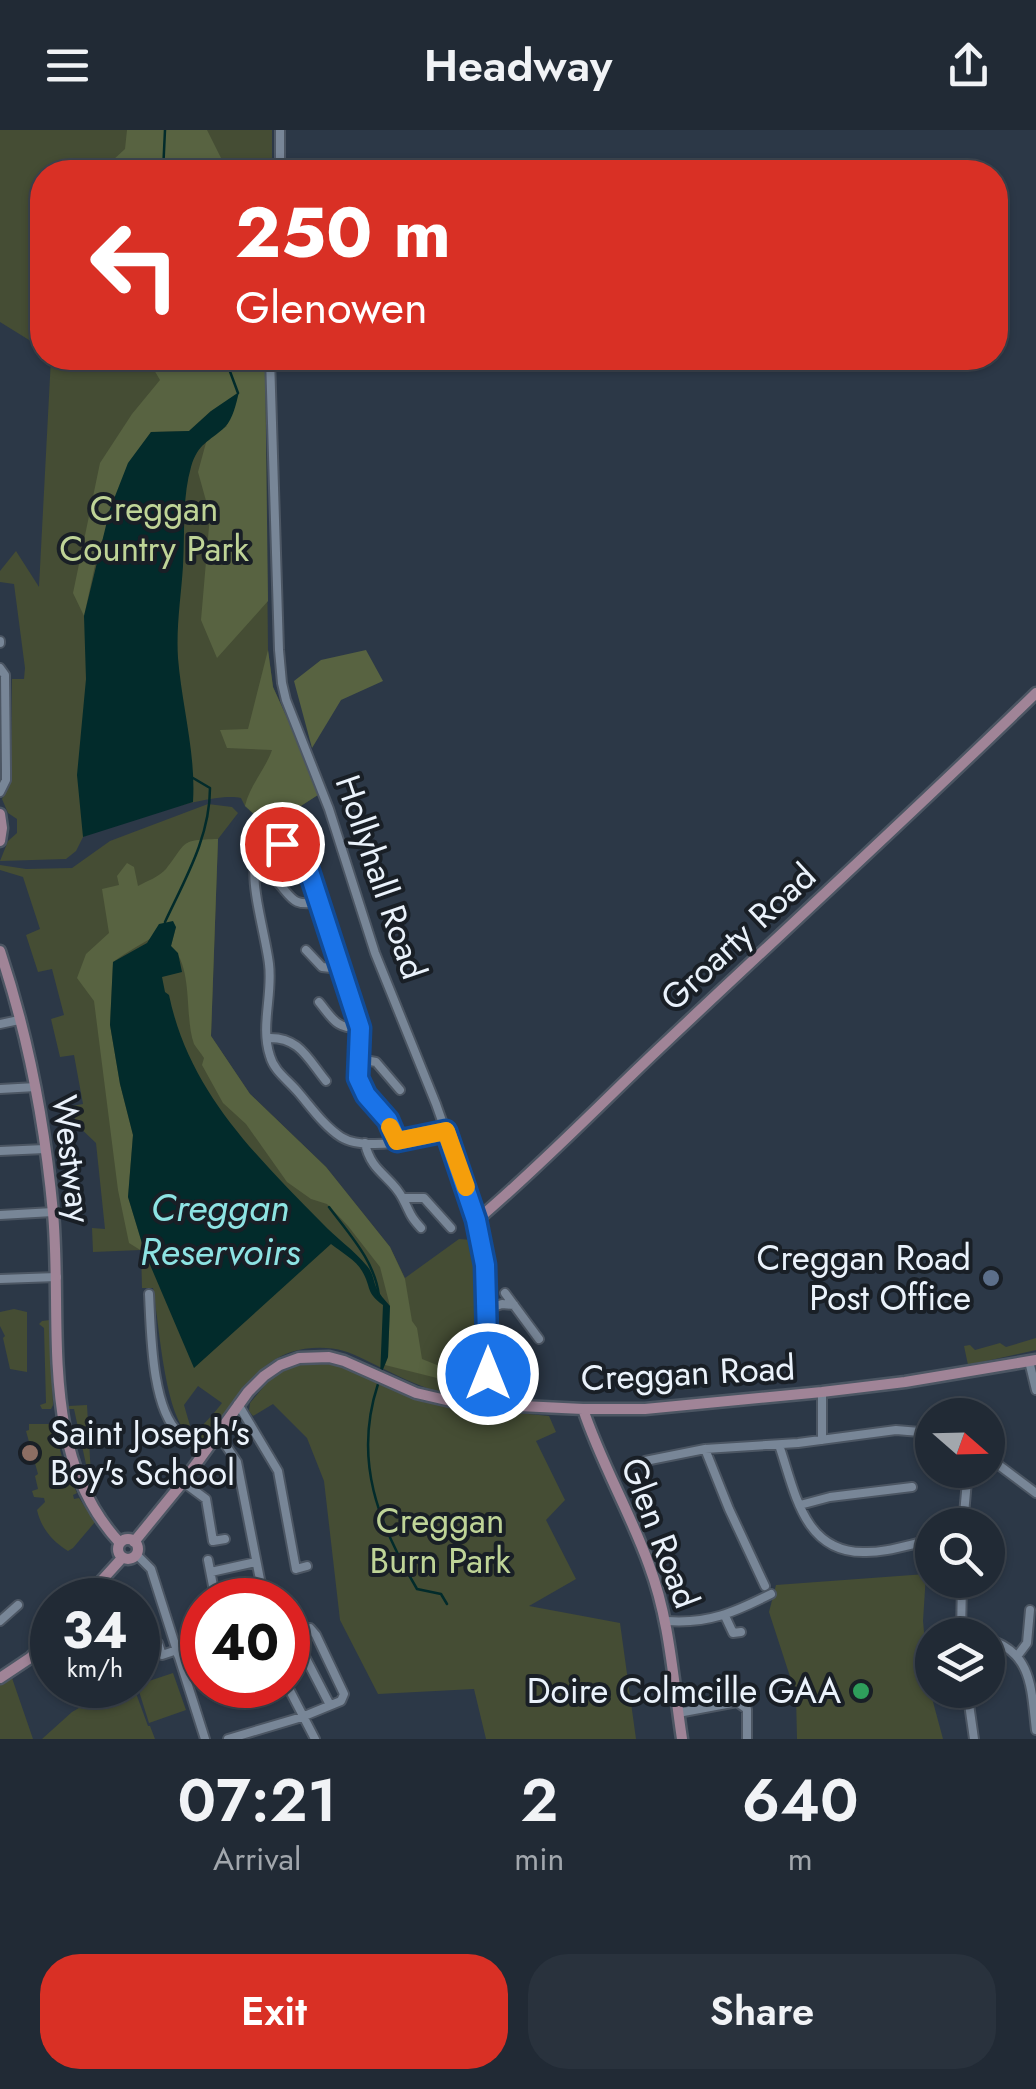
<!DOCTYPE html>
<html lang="en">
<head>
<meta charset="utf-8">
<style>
  body { margin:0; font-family:Jost,sans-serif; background:#29323d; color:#f1f3f6; height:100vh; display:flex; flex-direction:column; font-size:38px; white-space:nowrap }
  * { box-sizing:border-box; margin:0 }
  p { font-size:32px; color:#a2a7ad }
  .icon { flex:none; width:55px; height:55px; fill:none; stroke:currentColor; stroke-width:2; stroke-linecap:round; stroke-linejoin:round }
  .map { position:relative; height:1609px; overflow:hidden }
  .drawer { display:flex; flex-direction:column; background:#212a35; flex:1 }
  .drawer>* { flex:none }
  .guide { position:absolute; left:30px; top:30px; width:978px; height:210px; border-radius:40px; box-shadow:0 2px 8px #0004,0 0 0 2px #3e4650; background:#d93025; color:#fff; overflow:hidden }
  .needle { width:65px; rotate:110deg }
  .fabs { position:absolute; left:915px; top:1268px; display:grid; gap:20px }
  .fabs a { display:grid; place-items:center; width:90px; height:90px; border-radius:50%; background:#212a35; box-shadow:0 2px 8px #0004,0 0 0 2px #3e4650; font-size:50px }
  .speed { position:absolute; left:30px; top:1448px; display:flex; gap:20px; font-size:50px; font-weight:700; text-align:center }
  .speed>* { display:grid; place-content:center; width:130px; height:130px; border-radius:50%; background:#212a35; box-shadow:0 2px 8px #0004,0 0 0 2px #3e4650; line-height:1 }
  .speed small { font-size:25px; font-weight:400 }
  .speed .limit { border:15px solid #d22; background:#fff; color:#111 }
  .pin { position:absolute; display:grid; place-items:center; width:85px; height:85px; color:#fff; margin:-42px; border:5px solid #fff; border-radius:50%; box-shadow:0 2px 10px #0007 }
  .me { position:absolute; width:110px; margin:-55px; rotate:0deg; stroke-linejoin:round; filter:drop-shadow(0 0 8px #0008) }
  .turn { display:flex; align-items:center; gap:35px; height:210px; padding:0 40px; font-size:45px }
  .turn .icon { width:130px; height:130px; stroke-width:2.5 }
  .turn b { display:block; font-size:70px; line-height:85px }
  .eta { display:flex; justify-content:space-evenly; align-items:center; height:170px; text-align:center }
  .eta b { font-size:60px; font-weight:600; line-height:70px }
  .cta { display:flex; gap:20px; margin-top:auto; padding:20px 40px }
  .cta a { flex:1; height:115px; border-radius:40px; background:#d93025; color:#fff; font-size:40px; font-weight:600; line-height:115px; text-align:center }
  .cta a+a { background:#29323d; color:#f1f3f6 }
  header { display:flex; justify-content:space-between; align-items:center; height:130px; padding:0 40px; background:#212a35; font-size:45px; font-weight:600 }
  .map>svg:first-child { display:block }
  .green { fill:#454d34 }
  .forest { fill:#586341 }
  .water { fill:#022b2b }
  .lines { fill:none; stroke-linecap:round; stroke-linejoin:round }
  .stream { stroke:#022b2b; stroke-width:2.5 }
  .street-casing { stroke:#4c5663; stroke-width:12 }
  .secondary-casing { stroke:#4c5663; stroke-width:15 }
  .street { stroke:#788697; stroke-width:8 }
  .secondary { stroke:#a08497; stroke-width:10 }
  .route-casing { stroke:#114b97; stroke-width:25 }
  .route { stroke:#1a73e8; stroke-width:18 }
  .slow { stroke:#f59e0b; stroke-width:18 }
  .service-dot { fill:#5c6f8a; stroke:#191f26; stroke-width:4 }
  .education-dot { fill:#8d6e63; stroke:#191f26; stroke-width:4 }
  .leisure-dot { fill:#2e9e5b; stroke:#191f26; stroke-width:4 }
  .labels { text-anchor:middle; stroke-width:8; stroke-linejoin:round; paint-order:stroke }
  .park-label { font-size:35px; fill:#bfd497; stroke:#191f26 }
  .street-label { font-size:35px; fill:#eaf2fb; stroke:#191f26 }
  .poi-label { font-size:35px; fill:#eaf2fb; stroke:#191f26; text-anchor:end }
  .water-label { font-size:38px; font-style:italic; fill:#8de3e3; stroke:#191f26 }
</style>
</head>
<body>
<header><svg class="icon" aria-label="menu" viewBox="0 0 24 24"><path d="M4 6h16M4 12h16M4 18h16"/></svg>Headway<svg class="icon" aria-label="share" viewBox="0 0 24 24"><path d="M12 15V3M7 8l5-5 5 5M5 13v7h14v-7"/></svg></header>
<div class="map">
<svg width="1036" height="1609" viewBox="0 0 1036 1609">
  <rect width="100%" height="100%" fill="#2c3847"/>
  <path class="green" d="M0,0H272V42H42V218L0,192Z
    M51,228H265L268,520L273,557L321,663L268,697L245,676L241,668C210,661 116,695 83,707L76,721L66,729L0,731L8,711L17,703V689L8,683L2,669L11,650L12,549H24L25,538L14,454L0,452V441L16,421L39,457Z
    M208,674L232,677L238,683L218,709L211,906L250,964L326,1037L390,1117L405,1148L459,1109L472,1110L479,1132L484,1241C482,1248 480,1256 473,1261C449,1280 371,1229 344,1221C328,1216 306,1217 291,1222C252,1235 229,1279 206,1310L200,1311L193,1305C201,1297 213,1285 222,1273L198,1256L184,1275L191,1299L186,1302C164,1277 159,1193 153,1158H142L141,1120L93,1122L92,1098L105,1099L96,1013L76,994L72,976L83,974L74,925L60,927L51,889L64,885L52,839L38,842L26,805L40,799L23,747L0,740V735L26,739L72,738L110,711Z
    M14,1179L27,1182V1242L10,1239L3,1208L5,1206L0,1196V1182Z
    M50,1190L53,1275L51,1279H42L40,1275L46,1273L44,1198L39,1194L42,1191Z
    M1036,1208V1220L968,1235L964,1216L970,1215L975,1220L1000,1213L1006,1217Z
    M311,1231L341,1234L455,1277L549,1286L556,1302L536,1311L565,1370L546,1390L576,1449L529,1476L620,1493L636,1609H486L474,1559L378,1564L340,1490L324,1351L307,1308L273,1274L253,1286L249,1281L250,1273L275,1243L294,1235Z
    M87,1275L92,1364L82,1341L87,1339L74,1279H68V1276Z
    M29,1294H53L68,1349L72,1352L77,1363L73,1365L74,1369L79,1368L95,1392L73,1418L68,1421C52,1411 41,1398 37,1380L45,1372L44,1368L34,1367L32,1361L38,1359L35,1346L38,1344L26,1301L29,1300Z
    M926,1444L923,1491L929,1557L943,1609H797L796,1565L769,1482L776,1455Z
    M173,1543L186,1580L149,1593L137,1555Z
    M12,1548L33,1609H0V1555Z
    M119,1555H133L148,1596H150L155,1609H42L72,1582Z"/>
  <path class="forest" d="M127,0H207L228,42H100L125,19Z
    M147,228H265L268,471L217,528L201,490L210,385L198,342L207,309L227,296L211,281L189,301L151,302L128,334L97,426L84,486L73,463L100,333L132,284L160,250Z
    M268,520L273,557L321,663L268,697L245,676C250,655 265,640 272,620L227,618L220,600L248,599Z
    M366,520L383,551L341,570L312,618L294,551L321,530Z
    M218,709L211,906L250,964L326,1037L390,1117L405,1149L412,1191L417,1198L422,1229L442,1237L476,1197L478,1246L469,1256L385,1235L388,1227L390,1176L380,1137L348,1096L327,1074L311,1069L287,1052L246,994L223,973L202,935L204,928C201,923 197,919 194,914C184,887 194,837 171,816L176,797C153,806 133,818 113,832L110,895L120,954L133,1005L128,1067L145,1123L129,1113L118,1060L94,871L77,848L86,824L109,803L102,759L119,755L117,746L127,733L134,737L138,756C147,751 159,747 166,739C188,712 178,710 218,709Z"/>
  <path class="water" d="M239,262C236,274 233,289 225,297C209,312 198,313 191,337C182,369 185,403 183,436C181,467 176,497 178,528C182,577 196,623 193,672L83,707L77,645L86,549L84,486L110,379L128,333L151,302L189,301L211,281Z
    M173,791L176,797L171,816L178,823L182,842L162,847L165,862L169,865C189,961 255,1025 322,1093C336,1108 354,1120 367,1136C373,1143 373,1149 376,1157C379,1164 385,1170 390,1176L388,1227L380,1247L383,1175C365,1162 372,1158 362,1141C356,1130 341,1122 331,1114L194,1238L145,1123L128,1067L133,1005L120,954L110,895L113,832L147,813L159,794Z"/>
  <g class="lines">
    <path class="stream" d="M163,42L165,0
      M225,228L238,263
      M165,792C185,749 210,707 210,658L193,648
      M329,1077C349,1104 375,1131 379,1166
      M378,1254C353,1330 378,1393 417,1459L441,1464L447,1474"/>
    <g class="street-casing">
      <path id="street" d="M280,0V42
        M270,228L279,520L282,553L286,570L329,679L375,823L436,974L477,1090
        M0,511V513
        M0,538L5,545L6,640V650L0,662
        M275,749C293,768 291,777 319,772
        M306,820L322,837L340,839
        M319,872C333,889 336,899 360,898
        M0,894L19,890
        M267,908C299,906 308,929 326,951
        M359,929L376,932L400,960
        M0,959L36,957
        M397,1011L388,990L366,965L358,948L361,914L357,884L307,735C298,718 286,711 267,715C262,721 257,727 255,735C251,758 266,808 269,834C273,865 260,896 270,926C274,941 288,950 298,962C311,977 324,996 341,1007C363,1021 423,1011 446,1001
        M365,1013C371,1043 392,1046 403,1069C411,1084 409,1085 421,1098
        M0,1021L45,1019
        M403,1068H424L451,1098
        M0,1085L53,1082
        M0,1149L57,1147
        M505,1163L539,1209
        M149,1164C151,1199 151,1278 179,1303C187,1310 197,1315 206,1321
        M487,1179L502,1174L514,1175
        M1029,1231L1036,1260
        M822,1262V1310
        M238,1274L278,1341L296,1439L307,1436
        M218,1304L237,1332L264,1470
        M779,1315C795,1361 803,1422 863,1422C886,1423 910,1414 932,1410
        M705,1319L729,1379L765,1456
        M988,1327L1036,1363
        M645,1331L705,1319L798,1313L896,1300L932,1303
        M183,1352L206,1369L213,1411L225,1409
        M800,1375L830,1367L912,1357
        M963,1395L968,1340
        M137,1425L151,1439L205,1609
        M208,1430L215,1466
        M211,1442L256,1432
        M292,1474L298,1502
        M725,1486L733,1503L741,1502
        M0,1491L18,1475
        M667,1491C709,1494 735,1482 771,1464
        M296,1502L300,1517L330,1575
        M961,1505L962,1450
        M988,1509C1033,1523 1031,1559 1036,1600
        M158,1513L162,1525L177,1520
        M178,1525L202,1519
        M1018,1525L1027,1513L1030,1480
        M287,1555L315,1609
        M967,1560L974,1609
        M678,1583L737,1572L747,1579V1609
        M228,1609L302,1587L341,1571L344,1564L316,1505L310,1498L288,1505"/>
    </g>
    <g class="secondary-casing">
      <path id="secondary" d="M0,684L2,698L0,711
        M0,821C28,905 45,995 53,1083C63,1194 37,1324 120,1413
        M460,1272L477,1262L488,1249
        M487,1275L485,1135L477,1090C543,1034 602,972 665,913C789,796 914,682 1036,563
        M583,1279C601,1333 630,1382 649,1435C670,1491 673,1550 682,1609
        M118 1419a10 10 0 1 1 20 0a10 10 0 1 1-20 0Z
        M134,1412L183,1352L248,1262L264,1246L280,1235L299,1228L329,1227L344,1231L416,1263L459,1273L583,1279H645L822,1262L905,1252L1036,1230
        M84,1470L122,1428
        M0,1548L30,1528L52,1506"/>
    </g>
    <use href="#street" class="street"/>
    <use href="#secondary" class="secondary"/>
  </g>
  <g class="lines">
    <g class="route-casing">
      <path id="route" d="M282,714L301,723L307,735L360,898L358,948L366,965L388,990L397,1011L446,1001L476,1090L485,1135L488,1244"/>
    </g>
    <use href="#route" class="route"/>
    <path class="slow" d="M390,997L397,1011L446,1001L466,1057"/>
  </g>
  <circle class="service-dot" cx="991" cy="1148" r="10"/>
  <circle class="education-dot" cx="30" cy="1323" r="10"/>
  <circle class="leisure-dot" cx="861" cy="1561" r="10"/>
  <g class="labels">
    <g class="park-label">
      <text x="154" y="391">Creggan<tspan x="154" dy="40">Country Park</tspan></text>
      <text x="440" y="1403">Creggan<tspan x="440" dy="40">Burn Park</tspan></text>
    </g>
    <g class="street-label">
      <text transform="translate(381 747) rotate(71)" y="12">Hollyhall Road</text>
      <text transform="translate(738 807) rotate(-43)" y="12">Groarty Road</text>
      <text transform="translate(72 1029) rotate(83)" y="12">Westway</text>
      <text transform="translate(688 1243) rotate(-3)" y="12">Creggan Road</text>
      <text transform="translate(660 1403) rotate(69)" y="12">Glen Road</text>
    </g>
    <g class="poi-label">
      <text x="971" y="1140">Creggan Road<tspan x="971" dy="40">Post Office</tspan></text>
      <text x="50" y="1315" text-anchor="start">Saint Joseph's<tspan x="50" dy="40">Boy's School</tspan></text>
      <text x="841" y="1573">Doire Colmcille GAA</text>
    </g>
    <g class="water-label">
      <text x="220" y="1091">Creggan<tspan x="220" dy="44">Reservoirs</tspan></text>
    </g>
  </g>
</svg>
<div class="fabs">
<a><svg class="needle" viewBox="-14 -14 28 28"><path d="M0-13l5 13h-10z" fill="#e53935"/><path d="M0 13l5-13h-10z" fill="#a2a7ad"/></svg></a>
<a><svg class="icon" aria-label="search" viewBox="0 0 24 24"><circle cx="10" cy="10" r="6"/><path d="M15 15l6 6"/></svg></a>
<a><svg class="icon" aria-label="layers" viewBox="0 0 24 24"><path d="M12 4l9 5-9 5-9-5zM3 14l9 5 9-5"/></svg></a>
</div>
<div class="speed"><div>34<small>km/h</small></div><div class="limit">40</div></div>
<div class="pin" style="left:282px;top:714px;background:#d93025"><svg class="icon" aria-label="arrive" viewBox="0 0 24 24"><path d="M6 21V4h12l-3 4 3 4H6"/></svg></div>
<svg class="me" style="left:488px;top:1244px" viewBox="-20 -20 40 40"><circle r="17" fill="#1a73e8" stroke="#fff" stroke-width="3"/><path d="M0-11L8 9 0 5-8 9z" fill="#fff"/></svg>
<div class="guide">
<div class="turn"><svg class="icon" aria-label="left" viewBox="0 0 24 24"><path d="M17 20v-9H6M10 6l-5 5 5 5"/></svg><div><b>250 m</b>Glenowen</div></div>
</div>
</div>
<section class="drawer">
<div class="eta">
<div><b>07:21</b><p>Arrival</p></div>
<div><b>2</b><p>min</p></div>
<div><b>640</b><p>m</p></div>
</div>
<div class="cta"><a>Exit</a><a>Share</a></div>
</section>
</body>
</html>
